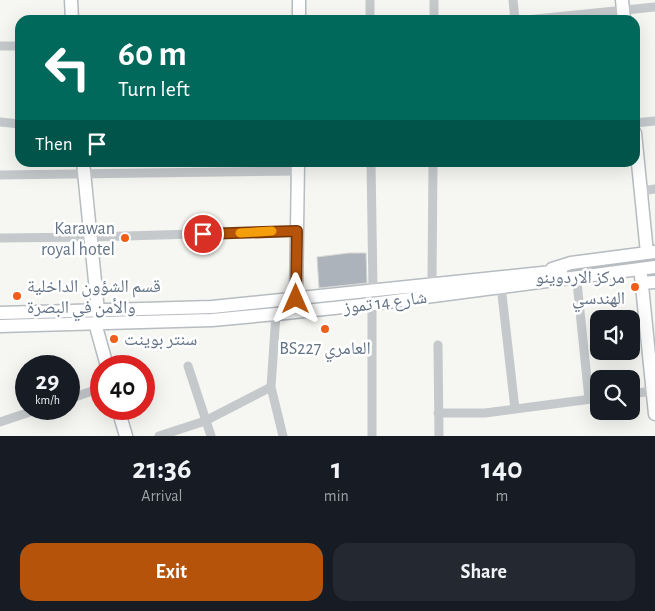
<!DOCTYPE html>
<html lang="en">
<head>
<meta charset="utf-8">
<style>
  body { margin:0; font-family:"Alegreya Sans","Noto Naskh Arabic",sans-serif; background:#242831; color:#f1f3f6; height:100vh; display:flex; flex-direction:column; font-size:19px; white-space:nowrap }
  * { box-sizing:border-box; margin:0 }
  p { font-size:16px; color:#9ea1a6 }
  .icon { flex:none; width:28px; height:28px; fill:none; stroke:currentColor; stroke-width:2; stroke-linecap:round; stroke-linejoin:round }
  .map { position:relative; height:436px; overflow:hidden }
  .side { display:flex; flex-direction:column; background:#171b24; flex:1 }
  .side>* { flex:none }
  .top-card { position:absolute; left:15px; top:15px; width:625px; height:152px; border-radius:15px; box-shadow:0 5px 20px #0002; background:#00695c; color:#fff; overflow:hidden }
  .tools { position:absolute; left:590px; top:310px; display:grid; gap:10px }
  .tools a { display:grid; place-items:center; width:50px; height:50px; border-radius:10px; background:#171b24; box-shadow:0 5px 20px #0002; font-size:25px }
  .speed { position:absolute; left:15px; top:355px; display:flex; gap:10px; font-size:25px; font-weight:700; text-align:center }
  .speed>* { display:grid; place-content:center; width:65px; height:65px; border-radius:50%; background:#171b24; box-shadow:0 5px 20px #0002; line-height:1 }
  .speed small { font-size:12px; font-weight:400 }
  .speed .limit { border:8px solid #d22; background:#fff; color:#111 }
  .pin { position:absolute; display:grid; place-items:center; width:42px; height:42px; color:#fff; margin:-21px; border:2px solid #fff; border-radius:50%; box-shadow:0 1px 5px #0007 }
  .me { position:absolute; width:55px; margin:-28px; rotate:0deg; stroke-linejoin:round; filter:drop-shadow(0 0 4px #0008) }
  .turn { display:flex; align-items:center; gap:18px; height:105px; padding:0 20px; font-size:22px }
  .turn .icon { width:65px; height:65px; stroke-width:2.5 }
  .turn b { display:block; font-size:35px; line-height:42px }
  .then { display:flex; align-items:center; height:48px; padding:0 20px; background:#0003; gap:10px; font-size:19px }
  .eta { display:flex; justify-content:space-evenly; align-items:center; height:85px; text-align:center }
  .eta b { font-size:30px; font-weight:600; line-height:35px }
  .cta { display:flex; gap:10px; margin-top:auto; padding:10px 20px }
  .cta a { flex:1; height:58px; border-radius:15px; background:#b45309; color:#fff; font-size:20px; font-weight:600; line-height:58px; text-align:center }
  .cta a+a { background:#242831; color:#f1f3f6 }
  .map>svg:first-child { display:block }
  .building { fill:#acb3ba; stroke:#d7d8d5 }
  .lines { fill:none; stroke-linecap:round; stroke-linejoin:round }
  .secondary-casing { stroke:#b7bcc1; stroke-width:15 }
  .street { stroke:#c5c9cc; stroke-width:9 }
  .secondary { stroke:#fff; stroke-width:12 }
  .route-casing { stroke:#753606; stroke-width:12 }
  .route { stroke:#b45309; stroke-width:9 }
  .slow { stroke:#f59e0b; stroke-width:9 }
  .poi-dot { fill:#f05e19; stroke:#fff; stroke-width:2 }
  .labels { text-anchor:middle; stroke-width:5; stroke-linejoin:round; paint-order:stroke }
  .poi-label { font-size:18px; fill:#637386; stroke:#fff; text-anchor:end }
  .street-label { font-size:18px; fill:#637386; stroke:#fff }
</style>
</head>
<body>
<div class="map">
<svg width="655" height="436" viewBox="0 0 655 436">
  <rect width="100%" height="100%" fill="#f6f6f2"/>
  <path class="building" d="M349,253H366L367,283L319,288L317,257Z"/>
  <g class="lines">
    <g class="secondary-casing">
      <path id="secondary" d="M71,0L72,20
        M622,0L624,20
        M299,20V0
        M635,133L647,253
        M83,162L98,311
        M552,269L571,263L655,252
        M641,276L655,414
        M642,283L655,282
        M296,299L298,162
        M0,313L212,307L561,271
        M95,323L107,366
        M0,326L212,320L276,314L372,304L655,267
        M118,409L126,436"/>
    </g>
    <path class="street" d="M513,0L515,20
      M370,20V0
      M434,20V0
      M526,20L655,7
      M0,46H20
      M0,122L20,124
      M635,123L655,121
      M371,162L373,290
      M0,175L298,171
      M641,191L655,189
      M0,238L90,237L297,231
      M577,282L589,399
      M432,283L433,162
      M501,286L515,409
      M372,304V436
      M276,314L271,387L283,436
      M438,345L439,436
      M188,366L211,436
      M631,394L652,391
      M69,399L101,388
      M438,413H485L599,398
      M0,422L39,409
      M159,436L205,421L271,387"/>
    <use href="#secondary" class="secondary"/>
  </g>
  <g class="lines">
    <g class="route-casing">
      <path id="route" d="M203,234L297,231L296,299"/>
    </g>
    <use href="#route" class="route"/>
    <path class="slow" d="M240,233L272,231"/>
  </g>
  <g class="poi-dot">
    <circle cx="125" cy="238" r="5"/>
    <circle cx="635" cy="287" r="5"/>
    <circle cx="17" cy="296" r="5"/>
    <circle cx="325" cy="329" r="5"/>
    <circle cx="114" cy="339" r="5"/>
  </g>
  <g class="labels">
    <g class="poi-label">
      <text x="115" y="234">Karawan<tspan x="115" dy="21">royal hotel</tspan></text>
      <text x="625" y="283">مركز الاردوينو<tspan x="625" dy="21">الهندسي</tspan></text>
      <text x="27" y="292" text-anchor="start">قسم الشؤون الداخلية<tspan x="27" dy="21">والأمن في البصرة</tspan></text>
      <text x="124" y="345" text-anchor="start">سنتر بوينت</text>
      <text x="325" y="354" text-anchor="middle">BS227 العامري</text>
    </g>
    <g class="street-label">
      <text transform="translate(385 302) rotate(-7)" y="6">شارع 14 تموز</text>
    </g>
  </g>
</svg>
<div class="tools">
<a><svg class="icon" aria-label="sound" viewBox="0 0 24 24"><path d="M4 9h4l5-4v14l-5-4H4zM17 9q2 3 0 6"/></svg></a>
<a><svg class="icon" aria-label="search" viewBox="0 0 24 24"><circle cx="10" cy="10" r="6"/><path d="M15 15l6 6"/></svg></a>
</div>
<div class="speed"><div>29<small>km/h</small></div><div class="limit">40</div></div>
<div class="pin" style="left:203px;top:234px;background:#d93025"><svg class="icon" aria-label="arrive" viewBox="0 0 24 24"><path d="M6 21V4h12l-3 4 3 4H6"/></svg></div>
<svg class="me" style="left:296px;top:299px" viewBox="-20 -20 40 40"><path d="M0-17L14 15 0 8-14 15z" fill="#b45309" stroke="#fff" stroke-width="4"/></svg>
<div class="top-card">
<div class="turn"><svg class="icon" aria-label="left" viewBox="0 0 24 24"><path d="M17 20v-9H6M10 6l-5 5 5 5"/></svg><div><b>60 m</b>Turn left</div></div>
<div class="then">Then<svg class="icon" aria-label="arrive" viewBox="0 0 24 24"><path d="M6 21V4h12l-3 4 3 4H6"/></svg></div>
</div>
</div>
<section class="side">
<div class="eta">
<div><b>21:36</b><p>Arrival</p></div>
<div><b>1</b><p>min</p></div>
<div><b>140</b><p>m</p></div>
</div>
<div class="cta"><a>Exit</a><a>Share</a></div>
</section>
</body>
</html>
